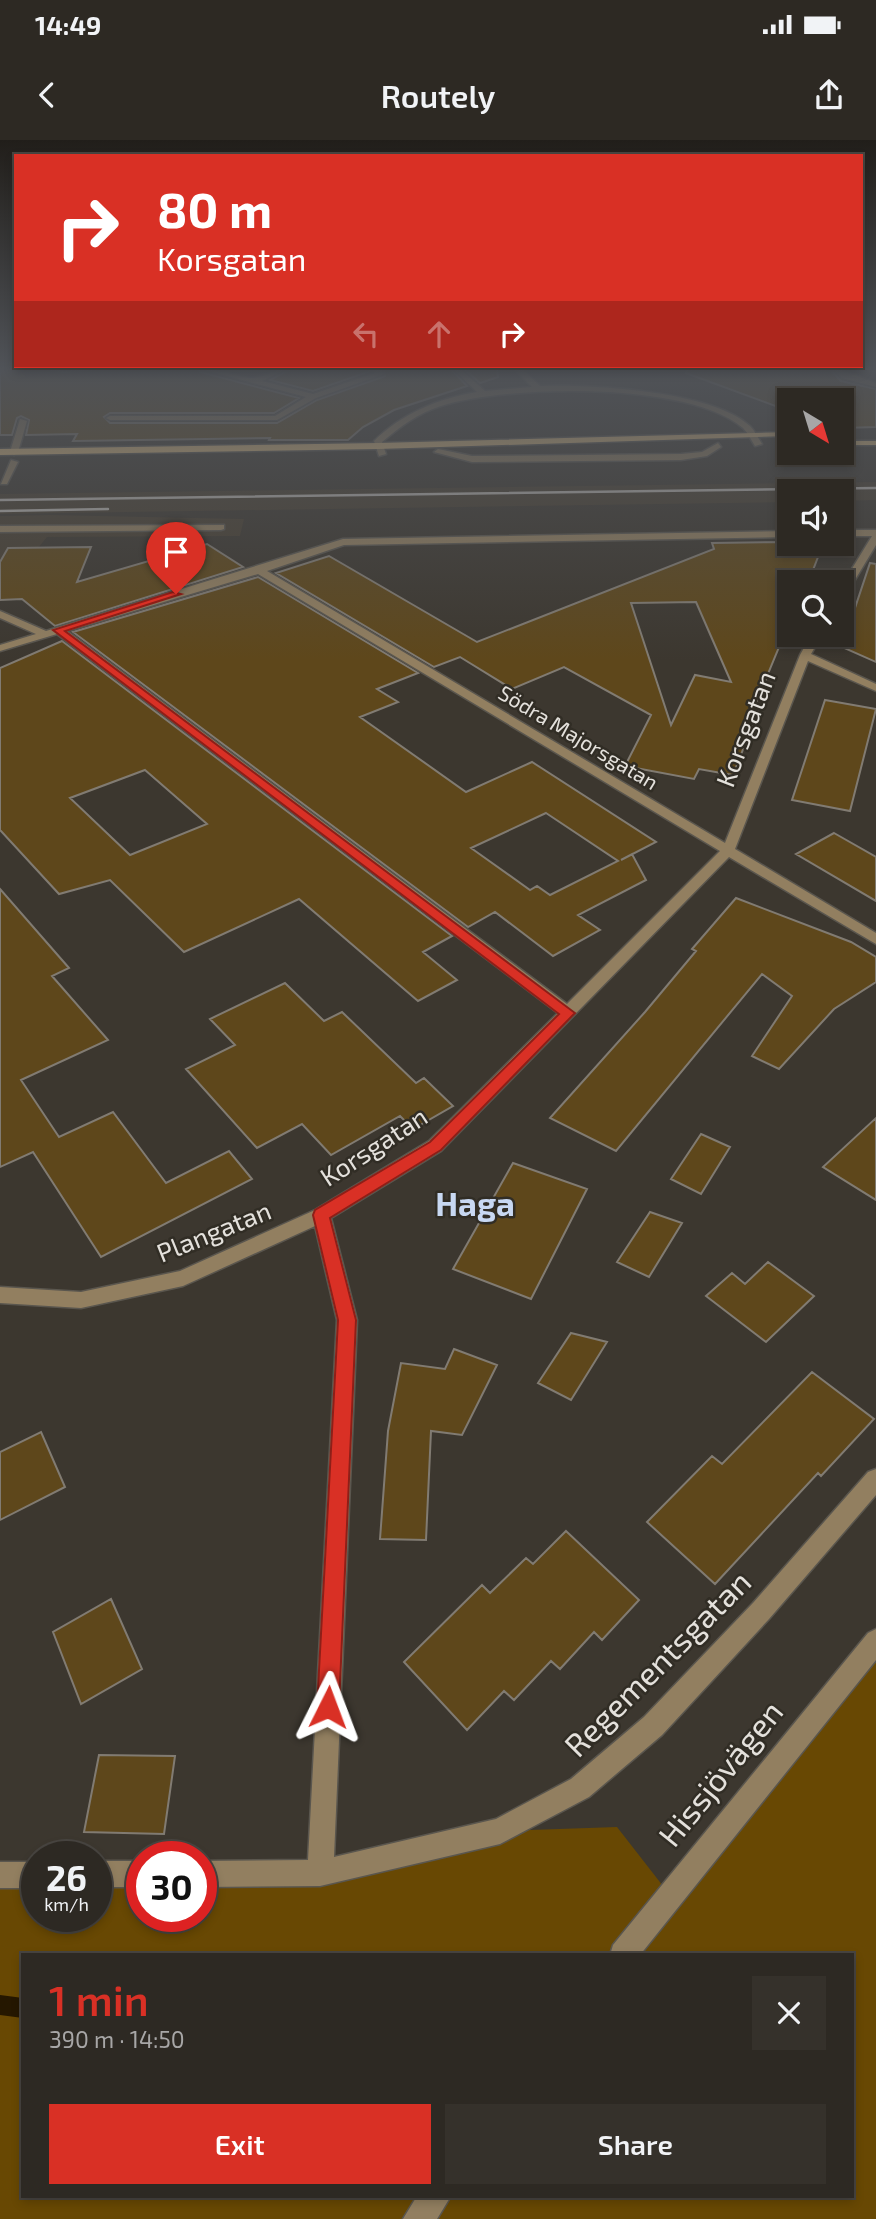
<!DOCTYPE html>
<html lang="en">
<head>
<meta charset="utf-8">
<style>
  body { margin:0; font-family:"Exo 2",sans-serif; background:#35312b; color:#f1f3f6; height:100vh; display:flex; flex-direction:column; font-size:26px; white-space:nowrap }
  * { box-sizing:border-box; margin:0 }
  p { font-size:23px; color:#a7a6a6 }
  .icon { flex:none; width:38px; height:38px; fill:none; stroke:currentColor; stroke-width:2; stroke-linecap:round; stroke-linejoin:round }
  .map { position:relative; flex:1; overflow:hidden }
  .sheet { position:absolute; left:21px; top:1813px; width:833px; height:245px; display:flex; flex-direction:column; background:#2d2923; border-radius:0px; box-shadow:0 4px 10px #0003,0 0 0 2px #484541 }
  .sheet>* { flex:none }
  .guide { position:absolute; left:14px; top:14px; width:849px; height:214px; border-radius:0px; box-shadow:0 4px 10px #0003,0 0 0 2px #484541; background:#d93025; color:#fff; overflow:hidden }
  .needle { width:46px; rotate:142deg }
  .controls { position:absolute; left:777px; top:248px; display:grid; gap:14px }
  .controls a { display:grid; place-items:center; width:77px; height:77px; border-radius:0px; background:#2d2923; box-shadow:0 4px 10px #0003,0 0 0 2px #484541; font-size:35px }
  .speed { position:absolute; left:21px; top:1701px; display:flex; gap:14px; font-size:35px; font-weight:700; text-align:center }
  .speed>* { display:grid; place-content:center; width:91px; height:91px; border-radius:50%; background:#2d2923; box-shadow:0 4px 10px #0003,0 0 0 2px #484541; line-height:1 }
  .speed small { font-size:18px; font-weight:400 }
  .speed .limit { border:10px solid #d22; background:#fff; color:#111 }
  .pin { position:absolute; display:grid; place-items:center; width:60px; height:60px; color:#fff; margin:-72px -30px; border-radius:50% 50% 50% 0; rotate:-45deg; box-shadow:0 0 7px #0007 }
  .pin .icon { rotate:45deg }
  .me { position:absolute; width:77px; margin:-38px; rotate:3deg; stroke-linejoin:round; filter:drop-shadow(0 0 5px #0008) }
  .turn { display:flex; align-items:center; gap:24px; height:147px; padding:0 28px; font-size:32px }
  .turn .icon { width:91px; height:91px; stroke-width:2.5 }
  .turn b { display:block; font-size:49px; line-height:60px }
  .lanes { display:flex; align-items:center; height:66px; padding:0 28px; background:#0003; justify-content:center; gap:35px; direction:ltr }
  .lanes .off { opacity:.35 }
  .round { display:grid; place-items:center; flex:none; width:74px; height:74px; border-radius:0px; background:#35312b }
  .overview { display:flex; align-items:center; justify-content:space-between; height:119px; padding:0 28px }
  h1 { font-size:42px; font-weight:600; line-height:52px; color:#d93025 }
  .action { display:flex; gap:14px; margin-top:auto; padding:14px 28px }
  .action a { flex:1; height:80px; border-radius:0px; background:#d93025; color:#fff; font-size:28px; font-weight:600; line-height:80px; text-align:center }
  .action a+a { background:#35312b; color:#f1f3f6 }
  .status { display:flex; justify-content:space-between; align-items:center; height:49px; padding:0 35px; background:#2d2923; direction:ltr }
  .status svg { height:19px; fill:currentColor }
  header { display:flex; justify-content:space-between; align-items:center; height:91px; padding:0 28px; background:#2d2923; font-size:32px; font-weight:600 }
  .map>svg:first-child { display:block }
  .built { fill:#483f31 }
  .green { fill:#684803; fill-rule:evenodd }
  .lines { fill:none; stroke-linecap:round; stroke-linejoin:round }
  .stream { fill:#251700; fill-rule:evenodd }
  .building { fill:#5e471b; stroke:#817b72; stroke-width:2; fill-rule:evenodd }
  .minor-casing { stroke:#5a564e; stroke-width:3 }
  .major-casing { stroke:#5a564e; stroke-width:3 }
  .minor { fill:#927f60; fill-rule:evenodd }
  .major { fill:#edc683; fill-rule:evenodd }
  .rail { stroke:#bab6b1; stroke-width:2.5 }
  .route { fill:#d93025; stroke:#8d1f18; stroke-width:2 }
  .labels { text-anchor:middle; stroke-width:5; stroke-linejoin:round; paint-order:stroke }
  .far-street-label { font-size:21px; fill:#e4e1dc; stroke:#312d25 }
  .street-label { font-size:26px; fill:#e4e1dc; stroke:#312d25 }
  .near-street-label { font-size:32px; fill:#e4e1dc; stroke:#312d25 }
  .district-label { font-size:33px; font-weight:bold; fill:#c8d8f2; stroke:#312d25 }
</style>
</head>
<body>
<div class="status"><b>14:49</b><svg viewBox="0 0 49 12"><path d="M0 12V9h3v3zM5 12V6h3v6zM10 12V3h3v9zM15 12V0h3v12zM26 1h20v11H26zM47 4h2v5h-2z"/></svg></div>
<header><svg class="icon" aria-label="back" viewBox="0 0 24 24"><path d="M15 5l-7 7 7 7"/></svg>Routely<svg class="icon" aria-label="share" viewBox="0 0 24 24"><path d="M12 15V3M7 8l5-5 5 5M5 13v7h14v-7"/></svg></header>
<div class="map">
<svg width="876" height="2079" viewBox="0 0 876 2079">
  <rect width="100%" height="100%" fill="#3c372f"/>
  <path class="built" d="M876,342V360L842,361V352H789V362L0,374V354Z
    M51,375L244,379L240,396L47,397L12,440L0,441V376Z"/>
  <path class="green" d="M866,1513L876,1523V2079H0V1735H37V1776H96V1734H142V1776H201V1734L320,1733L500,1691L617,1687L670,1755ZM23,1815H852V2056H23Z"/>
  <g class="lines">
    <path class="stream" d="M0,1855L23,1858V1878L0,1875Z"/>
  </g>
  <path class="building" d="M0,229H46L64,232L95,229H198L200,232L299,258L274,273H110L104,277L110,283H277L317,260L385,236L383,229H451L467,246L394,270L363,287L348,300H269L270,298L73,301L77,294L26,295L29,280L21,276L17,278L12,295H0Z
    M290,229H370L371,231L313,251L270,240Z
    M464,229H497L498,237L480,243Z
    M687,229H830L841,241L876,249V287L842,288V261H789V271L686,233Z
    M789,402V404H823L808,443H789V483L753,570L758,571L733,635L699,629L694,639L625,626L651,575L564,527L512,549L460,517L434,527L276,433L329,416L477,502L714,409L712,403ZM696,462L731,542L695,535L671,585L631,463Z
    M207,404L243,427L55,486L22,459L0,460V422L8,408L91,407L77,442Z
    M870,423L876,424V522L842,507Z
    M258,437L418,533L377,549L398,562L360,577L466,652L532,622L656,702L621,720L632,714L646,740L578,775L600,790L553,816L495,772L468,787L73,492ZM546,673L618,721L550,755L537,746L530,750L471,708Z
    M62,501L452,796L423,812L457,840L418,861L299,759L184,812L110,740L59,754L0,690V528ZM145,630L207,684L130,715L70,658Z
    M825,560L876,569L850,671L792,660Z
    M834,693L876,717V761L796,714Z
    M0,749L69,828L52,836L108,900L21,940L59,997L113,972L166,1043L229,1011L252,1039L101,1117L33,1012L0,1027Z
    M736,758L851,802L876,817V842L834,869L779,929L752,916L792,856L762,834L616,1011L550,978L645,872L696,811L692,809Z
    M285,843L324,881L342,872L416,943L424,938L453,966L413,989L400,976L331,1015L302,984L257,1008L186,929L235,905L210,879Z
    M876,978V1060L823,1027Z
    M701,994L730,1007L701,1054L671,1039Z
    M513,1023L587,1049L531,1159L453,1129Z
    M650,1072L682,1083L649,1137L617,1122Z
    M768,1122L814,1156L766,1202L706,1156L732,1133L745,1144Z
    M571,1193L607,1202L571,1260L538,1243Z
    M454,1209L497,1225L462,1295L431,1291L426,1400L380,1399L388,1291L401,1223L445,1229Z
    M812,1232L874,1279L821,1336L818,1333L715,1444L647,1382L712,1316L722,1324Z
    M41,1292L65,1347L0,1380V1312Z
    M566,1391L639,1460L602,1500L594,1492L560,1529L551,1521L514,1560L504,1551L467,1590L404,1522L482,1445L490,1453L526,1418L533,1424Z
    M111,1459L142,1529L81,1564L53,1492Z
    M99,1615L175,1616L164,1694L84,1692Z"/>
  <g class="lines">
    <g class="minor-casing">
      <path id="minor" d="M201,229C218,228 233,236 250,238C262,239 275,229 287,229L262,241L313,254L375,233L373,229H380L384,234L316,258L277,280H110L106,278L110,276H275L306,257Z
        M453,229H460L485,251L532,247L514,229H522L540,246C591,244 713,251 750,286C755,291 758,298 762,304L755,306C751,300 748,293 743,288C688,241 508,245 441,266C418,273 400,287 382,302L386,314L379,316L374,301C401,274 439,258 477,252Z
        M832,229C843,229 864,239 876,243V247L842,238Z
        M20,279L27,281L18,312L14,315L10,312Z
        M718,303L721,307L707,316L681,320L472,322L434,312L438,309L472,316L681,314L702,312Z
        M11,320L18,322L7,344H1Z
        M224,385V389L221,390L0,392V386Z
        M842,390H876V405L847,453L842,456V445L872,396H842Z
        M789,391V397L344,405L267,431L725,703L800,515L811,495H822L811,514L876,544V551L808,521L735,709L876,793V804L729,717L441,1011L331,1078L357,1180L334,1717L496,1679L571,1639L644,1577L753,1463L868,1332L876,1329V1355L769,1479L662,1595L589,1657L500,1704L320,1746L201,1747V1721L308,1720L337,1180L315,1086L183,1146L81,1168L0,1163V1147L81,1152L180,1131L315,1070L429,1001L558,873L57,494L0,511V505L36,494L0,478V471L46,491L343,399ZM258,434L720,711L567,864L67,491Z
        M876,1489V1520L640,1815H610L613,1805L868,1493Z
        M96,1721H142V1747H96Z
        M0,1722H37V1748H0Z
        M417,2056H451L437,2079H403Z"/>
    </g>
    <g class="major-casing">
      <path id="major" d="M789,292V296L378,309L0,315V309L378,303Z
        M842,301H876V305H842Z"/>
    </g>
    <use href="#minor" class="minor"/>
    <use href="#major" class="major"/>
    <path class="rail" d="M0,360L876,348
      M0,371L108,369"/>
  </g>
  <linearGradient id="sky" x2="0" y2="1"><stop stop-color="#211e1a"/><stop offset="0.44" stop-color="#505358"/><stop offset="1" stop-color="#505358" stop-opacity="0"/></linearGradient>
  <rect width="876" height="520" fill="url(#sky)"/>
  <path class="route" d="M173,452L181,454L65,491L575,873L441,1010L330,1078L356,1180L339,1567L336,1575L328,1578L320,1575L317,1567L338,1180L313,1075L315,1070L430,1002L559,874L53,490Z"/>
  <g class="labels">
    <g class="far-street-label">
      <text transform="translate(578 598) rotate(31)" y="7">Södra Majorsgatan</text>
    </g>
    <g class="street-label">
      <text transform="translate(746 589) rotate(-69)" y="9">Korsgatan</text>
      <text transform="translate(374 1007) rotate(-33)" y="9">Korsgatan</text>
      <text transform="translate(214 1092) rotate(-22)" y="9">Plangatan</text>
    </g>
    <g class="near-street-label">
      <text transform="translate(658 1524) rotate(-45)" y="11">Regementsgatan</text>
      <text transform="translate(721 1634) rotate(-51)" y="11">Hissjövägen</text>
    </g>
    <g class="district-label">
      <text x="475" y="1076">Haga</text>
    </g>
  </g>
</svg>
<div class="controls">
<a><svg class="needle" viewBox="-14 -14 28 28"><path d="M0-13l5 13h-10z" fill="#e53935"/><path d="M0 13l5-13h-10z" fill="#a7a6a6"/></svg></a>
<a><svg class="icon" aria-label="sound" viewBox="0 0 24 24"><path d="M4 9h4l5-4v14l-5-4H4zM17 9q2 3 0 6"/></svg></a>
<a><svg class="icon" aria-label="search" viewBox="0 0 24 24"><circle cx="10" cy="10" r="6"/><path d="M15 15l6 6"/></svg></a>
</div>
<div class="speed"><div>26<small>km/h</small></div><div class="limit">30</div></div>
<div class="pin" style="left:176px;top:454px;background:#d93025"><svg class="icon" aria-label="arrive" viewBox="0 0 24 24"><path d="M6 21V4h12l-3 4 3 4H6"/></svg></div>
<svg class="me" style="left:328px;top:1567px" viewBox="-20 -20 40 40"><path d="M0-17L14 15 0 8-14 15z" fill="#d93025" stroke="#fff" stroke-width="4"/></svg>
<div class="guide">
<div class="turn"><svg class="icon" aria-label="right" viewBox="0 0 24 24"><path d="M7 20v-9h11M14 6l5 5-5 5"/></svg><div><b>80 m</b>Korsgatan</div></div>
<div class="lanes"><svg class="icon off" aria-label="left" viewBox="0 0 24 24"><path d="M17 20v-9H6M10 6l-5 5 5 5"/></svg><svg class="icon off" aria-label="ahead" viewBox="0 0 24 24"><path d="M12 20V5M6 11l6-6 6 6"/></svg><svg class="icon" aria-label="right" viewBox="0 0 24 24"><path d="M7 20v-9h11M14 6l5 5-5 5"/></svg></div>
</div>
<section class="sheet">
<div class="overview"><div><h1>1 min</h1><p>390 m · 14:50</p></div><a class="round"><svg class="icon" aria-label="close" viewBox="0 0 24 24"><path d="M6 6l12 12M18 6L6 18"/></svg></a></div>
<div class="action"><a>Exit</a><a>Share</a></div>
</section>
</div>
</body>
</html>
